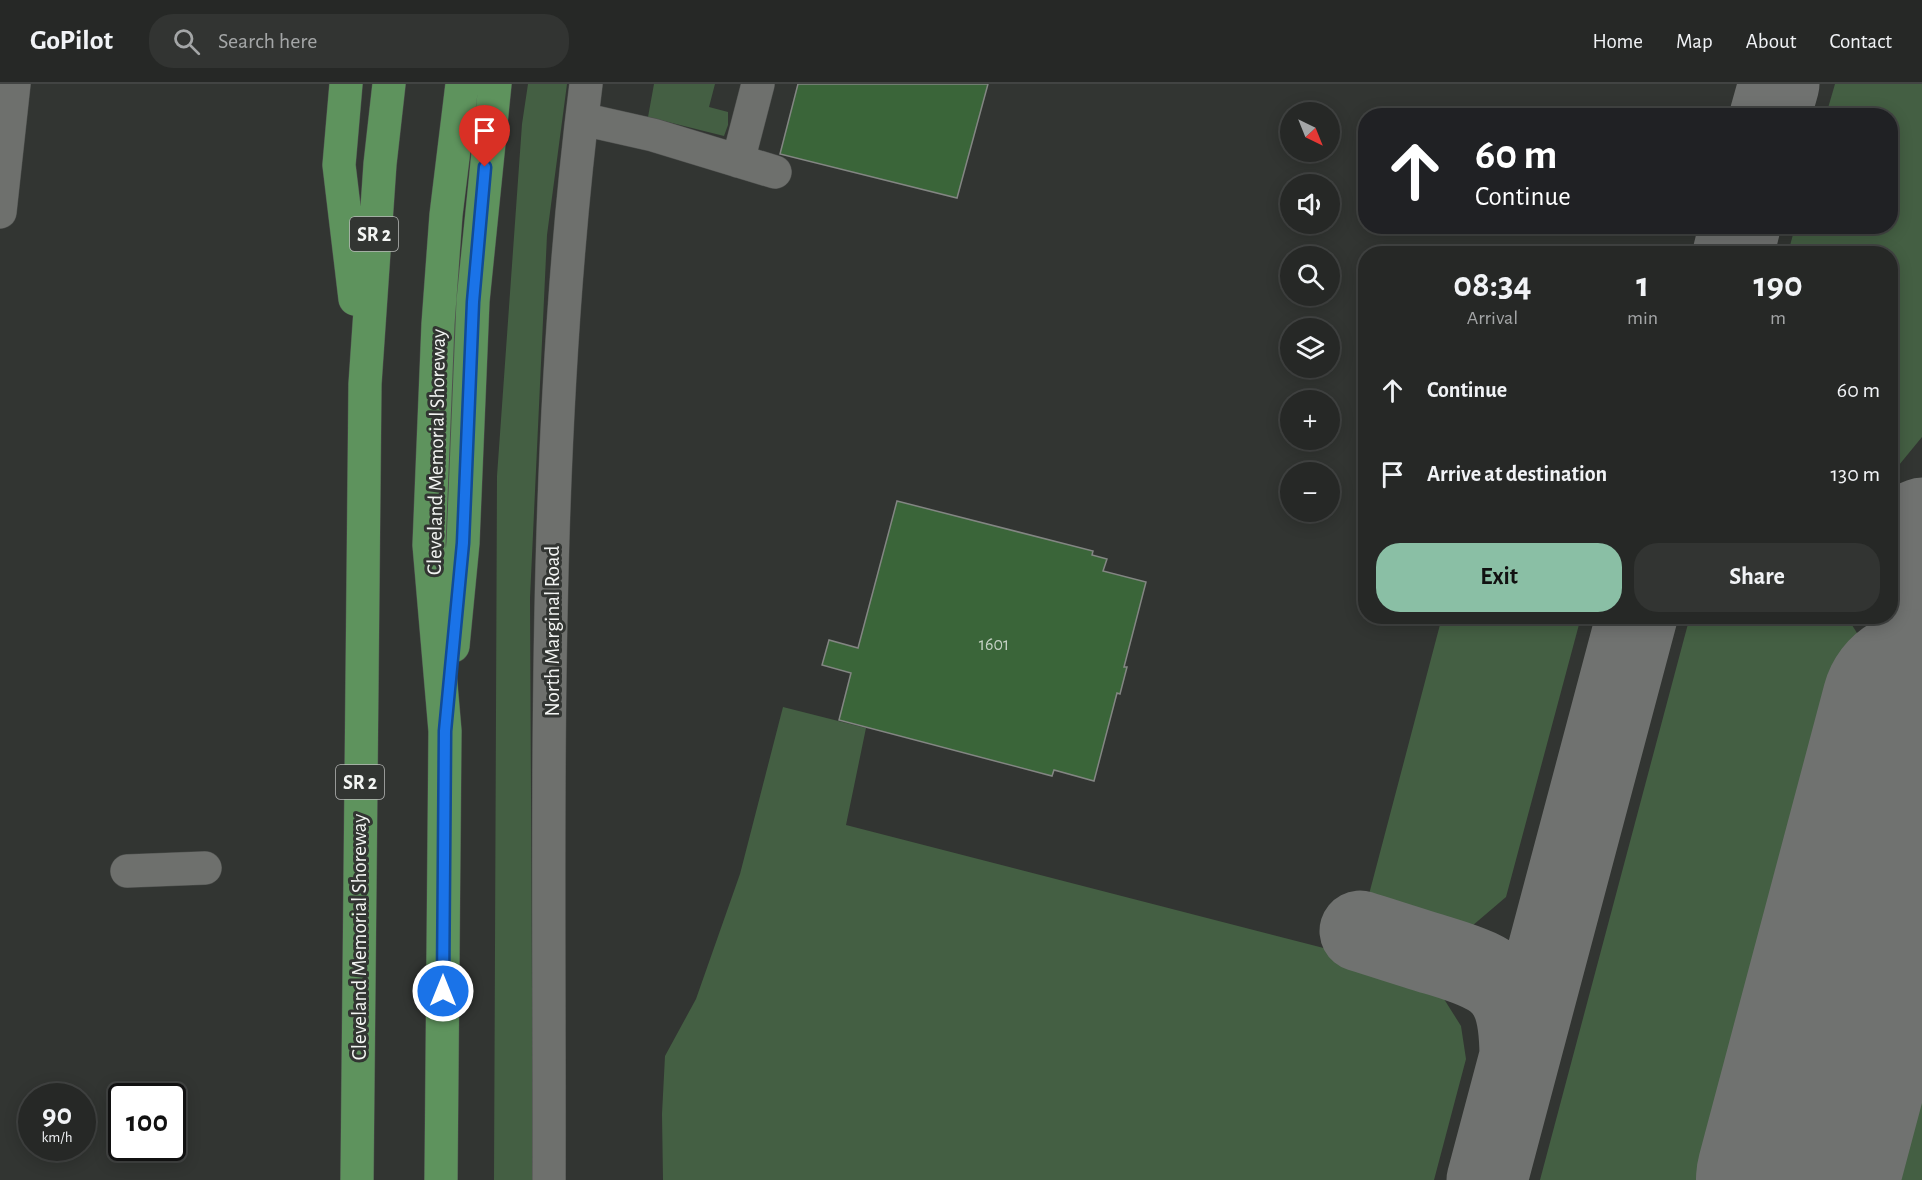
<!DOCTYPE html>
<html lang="en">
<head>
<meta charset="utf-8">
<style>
  body { margin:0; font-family:"Alegreya Sans",sans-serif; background:#323432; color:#f1f3f6; height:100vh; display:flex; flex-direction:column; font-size:22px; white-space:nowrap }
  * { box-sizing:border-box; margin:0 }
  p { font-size:20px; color:#a4a6a7 }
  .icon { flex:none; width:33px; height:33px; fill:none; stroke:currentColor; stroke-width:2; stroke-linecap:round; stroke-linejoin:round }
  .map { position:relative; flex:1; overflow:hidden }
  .panel { position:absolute; left:1358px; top:162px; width:540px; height:378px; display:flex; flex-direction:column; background:#262826; border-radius:24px; box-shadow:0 3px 15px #0003,0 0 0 2px #424443 }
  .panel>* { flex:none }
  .top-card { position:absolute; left:1358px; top:24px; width:540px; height:126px; border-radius:24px; box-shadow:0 3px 15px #0003,0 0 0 2px #424443; background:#202124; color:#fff; overflow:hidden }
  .needle { width:39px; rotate:137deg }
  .tools { position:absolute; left:1280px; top:18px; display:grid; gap:12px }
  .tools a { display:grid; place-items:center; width:60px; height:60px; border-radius:50%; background:#262826; box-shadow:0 3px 15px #0003,0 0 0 2px #424443; font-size:30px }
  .speed { position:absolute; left:18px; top:999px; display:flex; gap:12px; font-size:30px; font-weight:700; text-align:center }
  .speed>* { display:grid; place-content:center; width:78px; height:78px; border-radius:50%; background:#262826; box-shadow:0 3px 15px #0003,0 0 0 2px #424443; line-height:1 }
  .speed small { font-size:15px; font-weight:400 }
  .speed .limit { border:3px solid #111; border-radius:9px; background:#fff; color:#111 }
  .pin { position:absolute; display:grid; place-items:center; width:51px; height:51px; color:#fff; margin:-62px -26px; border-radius:50% 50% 50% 0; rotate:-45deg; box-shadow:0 0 6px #0007 }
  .pin .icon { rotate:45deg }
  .me { position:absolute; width:66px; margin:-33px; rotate:0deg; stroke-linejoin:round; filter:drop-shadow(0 0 4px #0008) }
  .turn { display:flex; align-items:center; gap:21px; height:126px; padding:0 18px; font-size:27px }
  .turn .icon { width:78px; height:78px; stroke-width:2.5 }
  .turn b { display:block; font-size:42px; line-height:51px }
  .eta { display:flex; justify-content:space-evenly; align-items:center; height:102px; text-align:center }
  .eta b { font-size:36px; font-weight:700; line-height:42px }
  .button { display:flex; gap:12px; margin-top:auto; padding:12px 18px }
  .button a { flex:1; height:69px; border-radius:24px; background:#8abfa5; color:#111; font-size:24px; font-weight:700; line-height:69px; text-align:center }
  .button a+a { background:#323432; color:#f1f3f6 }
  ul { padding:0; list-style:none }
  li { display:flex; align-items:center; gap:18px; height:84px; padding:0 18px }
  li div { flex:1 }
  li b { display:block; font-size:22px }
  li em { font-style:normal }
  header { display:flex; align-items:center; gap:36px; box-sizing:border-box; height:84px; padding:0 30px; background:#262826; border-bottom:2px solid #424443 }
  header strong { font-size:28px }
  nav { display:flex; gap:33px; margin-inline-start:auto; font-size:21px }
  .search { width:420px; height:54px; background:#323432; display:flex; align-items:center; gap:15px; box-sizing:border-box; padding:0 21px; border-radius:24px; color:#a4a6a7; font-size:22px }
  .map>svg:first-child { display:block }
  .green { fill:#445f43 }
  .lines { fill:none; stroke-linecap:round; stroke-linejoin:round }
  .taxiway { stroke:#707270; stroke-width:81 }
  .runway { stroke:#707270; stroke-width:202 }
  .building { fill:#3a6539; stroke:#838683; stroke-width:1.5 }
  .minor-casing { stroke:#4e504e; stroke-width:34 }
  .highway-casing { stroke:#4e504e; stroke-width:34 }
  .minor { stroke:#6e706d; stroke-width:33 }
  .highway { stroke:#5e935d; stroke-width:33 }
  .route-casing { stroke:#114b97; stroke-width:15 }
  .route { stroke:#1a73e8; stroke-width:10 }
  .labels { text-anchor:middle; stroke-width:6; stroke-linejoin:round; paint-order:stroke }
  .number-label { font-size:18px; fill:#c5d1c4 }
  .shield { fill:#323532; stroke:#b9bbb9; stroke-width:1.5 }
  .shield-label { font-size:20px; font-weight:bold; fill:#f3f5f3 }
  .street-label { font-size:21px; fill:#f3f5f3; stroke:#323532 }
</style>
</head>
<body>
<header>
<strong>GoPilot</strong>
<div class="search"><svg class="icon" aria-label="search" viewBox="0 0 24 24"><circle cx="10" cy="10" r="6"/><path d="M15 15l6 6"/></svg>Search here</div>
<nav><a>Home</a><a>Map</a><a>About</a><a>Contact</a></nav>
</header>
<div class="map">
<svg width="1922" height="1096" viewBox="0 0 1922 1096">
  <rect width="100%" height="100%" fill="#323532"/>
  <path class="green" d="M528,0H567L547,151L530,514L533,1096H494L497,392L522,40Z
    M654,0H715L709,23L728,28V41L724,52L648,33Z
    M1835,0H1922V353L1890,392V170L1788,169L1795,143L1890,142V32L1826,31Z
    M1692,532L1847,533L1857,549L1864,580L1726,1096H1540L1689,536Z
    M1442,533H1581L1506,813L1472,842L1440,845L1386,831L1367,818Z
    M783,623L866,644L846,741L1386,880L1419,895L1444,915L1461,942L1466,975L1434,1096H663L662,1030L665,972L696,915L740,790Z
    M1922,889V1096H1867Z"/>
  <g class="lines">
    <path class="taxiway" d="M1770,32L1779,0
      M1733,170L1740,142
      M1890,447L1922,434
      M1890,496C1922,539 1922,586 1919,638
      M1360,847C1386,855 1413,864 1440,872C1502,891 1519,902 1520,971
      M1487,1096L1637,532"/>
    <path class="runway" d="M1797,1096L1922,626"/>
  </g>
  <path class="building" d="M798,0H988L957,114L780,70Z
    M897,417L1093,467L1092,471L1107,475L1103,487L1146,498L1124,583H1127L1120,610L1117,609L1094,697L1054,686L1052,692L839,636L851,589L822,581L829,556L858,564Z"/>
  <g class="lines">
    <g class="minor-casing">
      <path id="minor" d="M582,35L653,51L775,88
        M738,77L758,0
        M0,128L14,0
        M127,787L205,784
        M549,1096C550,731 540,363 586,0"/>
    </g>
    <g class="highway-casing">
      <path id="highway" d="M346,0L339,81L355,215
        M453,562L463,459L473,217L495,0
        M357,1096L365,300L380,80L389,0
        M441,1096L445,647L429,461L438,240L446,131L462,0"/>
    </g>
    <use href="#minor" class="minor"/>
    <use href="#highway" class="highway"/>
  </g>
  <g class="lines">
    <g class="route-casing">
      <path id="route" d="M443,907L445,647L463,459L473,218L485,83"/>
    </g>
    <use href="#route" class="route"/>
  </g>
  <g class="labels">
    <g class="number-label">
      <text x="994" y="566">1601</text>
    </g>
    <g class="shield">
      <rect x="350" y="133" width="48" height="34" rx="4.5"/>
      <rect x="336" y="681" width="48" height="34" rx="4.5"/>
    </g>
    <g class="shield-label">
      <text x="374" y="157">SR 2</text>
      <text x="360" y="705">SR 2</text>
    </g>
    <g class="street-label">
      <text transform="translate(436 368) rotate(-89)" y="7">Cleveland Memorial Shoreway</text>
      <text transform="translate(552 547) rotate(-90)" y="7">North Marginal Road</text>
      <text transform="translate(359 853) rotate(-90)" y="7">Cleveland Memorial Shoreway</text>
    </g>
  </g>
</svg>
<div class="tools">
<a><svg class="needle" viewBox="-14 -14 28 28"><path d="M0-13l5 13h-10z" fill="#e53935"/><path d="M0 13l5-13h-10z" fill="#a4a6a7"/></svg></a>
<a><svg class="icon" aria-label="sound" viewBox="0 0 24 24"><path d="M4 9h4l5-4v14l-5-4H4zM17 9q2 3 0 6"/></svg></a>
<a><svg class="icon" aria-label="search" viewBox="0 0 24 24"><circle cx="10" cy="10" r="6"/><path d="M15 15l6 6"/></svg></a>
<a><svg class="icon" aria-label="layers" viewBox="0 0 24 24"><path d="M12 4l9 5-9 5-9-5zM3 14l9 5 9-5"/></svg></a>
<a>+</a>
<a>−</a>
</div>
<div class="speed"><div>90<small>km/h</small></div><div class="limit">100</div></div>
<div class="pin" style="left:485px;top:83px;background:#d93025"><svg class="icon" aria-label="arrive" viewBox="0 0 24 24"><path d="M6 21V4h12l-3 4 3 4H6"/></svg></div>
<svg class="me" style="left:443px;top:907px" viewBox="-20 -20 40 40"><circle r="17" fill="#1a73e8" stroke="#fff" stroke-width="3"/><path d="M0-11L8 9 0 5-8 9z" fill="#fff"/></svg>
<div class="top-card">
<div class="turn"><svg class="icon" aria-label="ahead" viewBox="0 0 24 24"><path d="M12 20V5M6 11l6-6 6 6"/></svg><div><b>60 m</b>Continue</div></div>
</div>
<section class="panel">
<div class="eta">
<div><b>08:34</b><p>Arrival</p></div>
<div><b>1</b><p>min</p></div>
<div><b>190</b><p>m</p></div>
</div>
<ul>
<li><svg class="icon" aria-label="ahead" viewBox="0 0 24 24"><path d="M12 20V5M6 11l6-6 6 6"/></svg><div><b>Continue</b></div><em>60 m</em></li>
<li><svg class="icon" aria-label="arrive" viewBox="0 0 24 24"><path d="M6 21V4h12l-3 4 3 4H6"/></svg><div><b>Arrive at destination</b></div><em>130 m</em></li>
</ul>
<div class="button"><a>Exit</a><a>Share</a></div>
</section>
</div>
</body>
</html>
